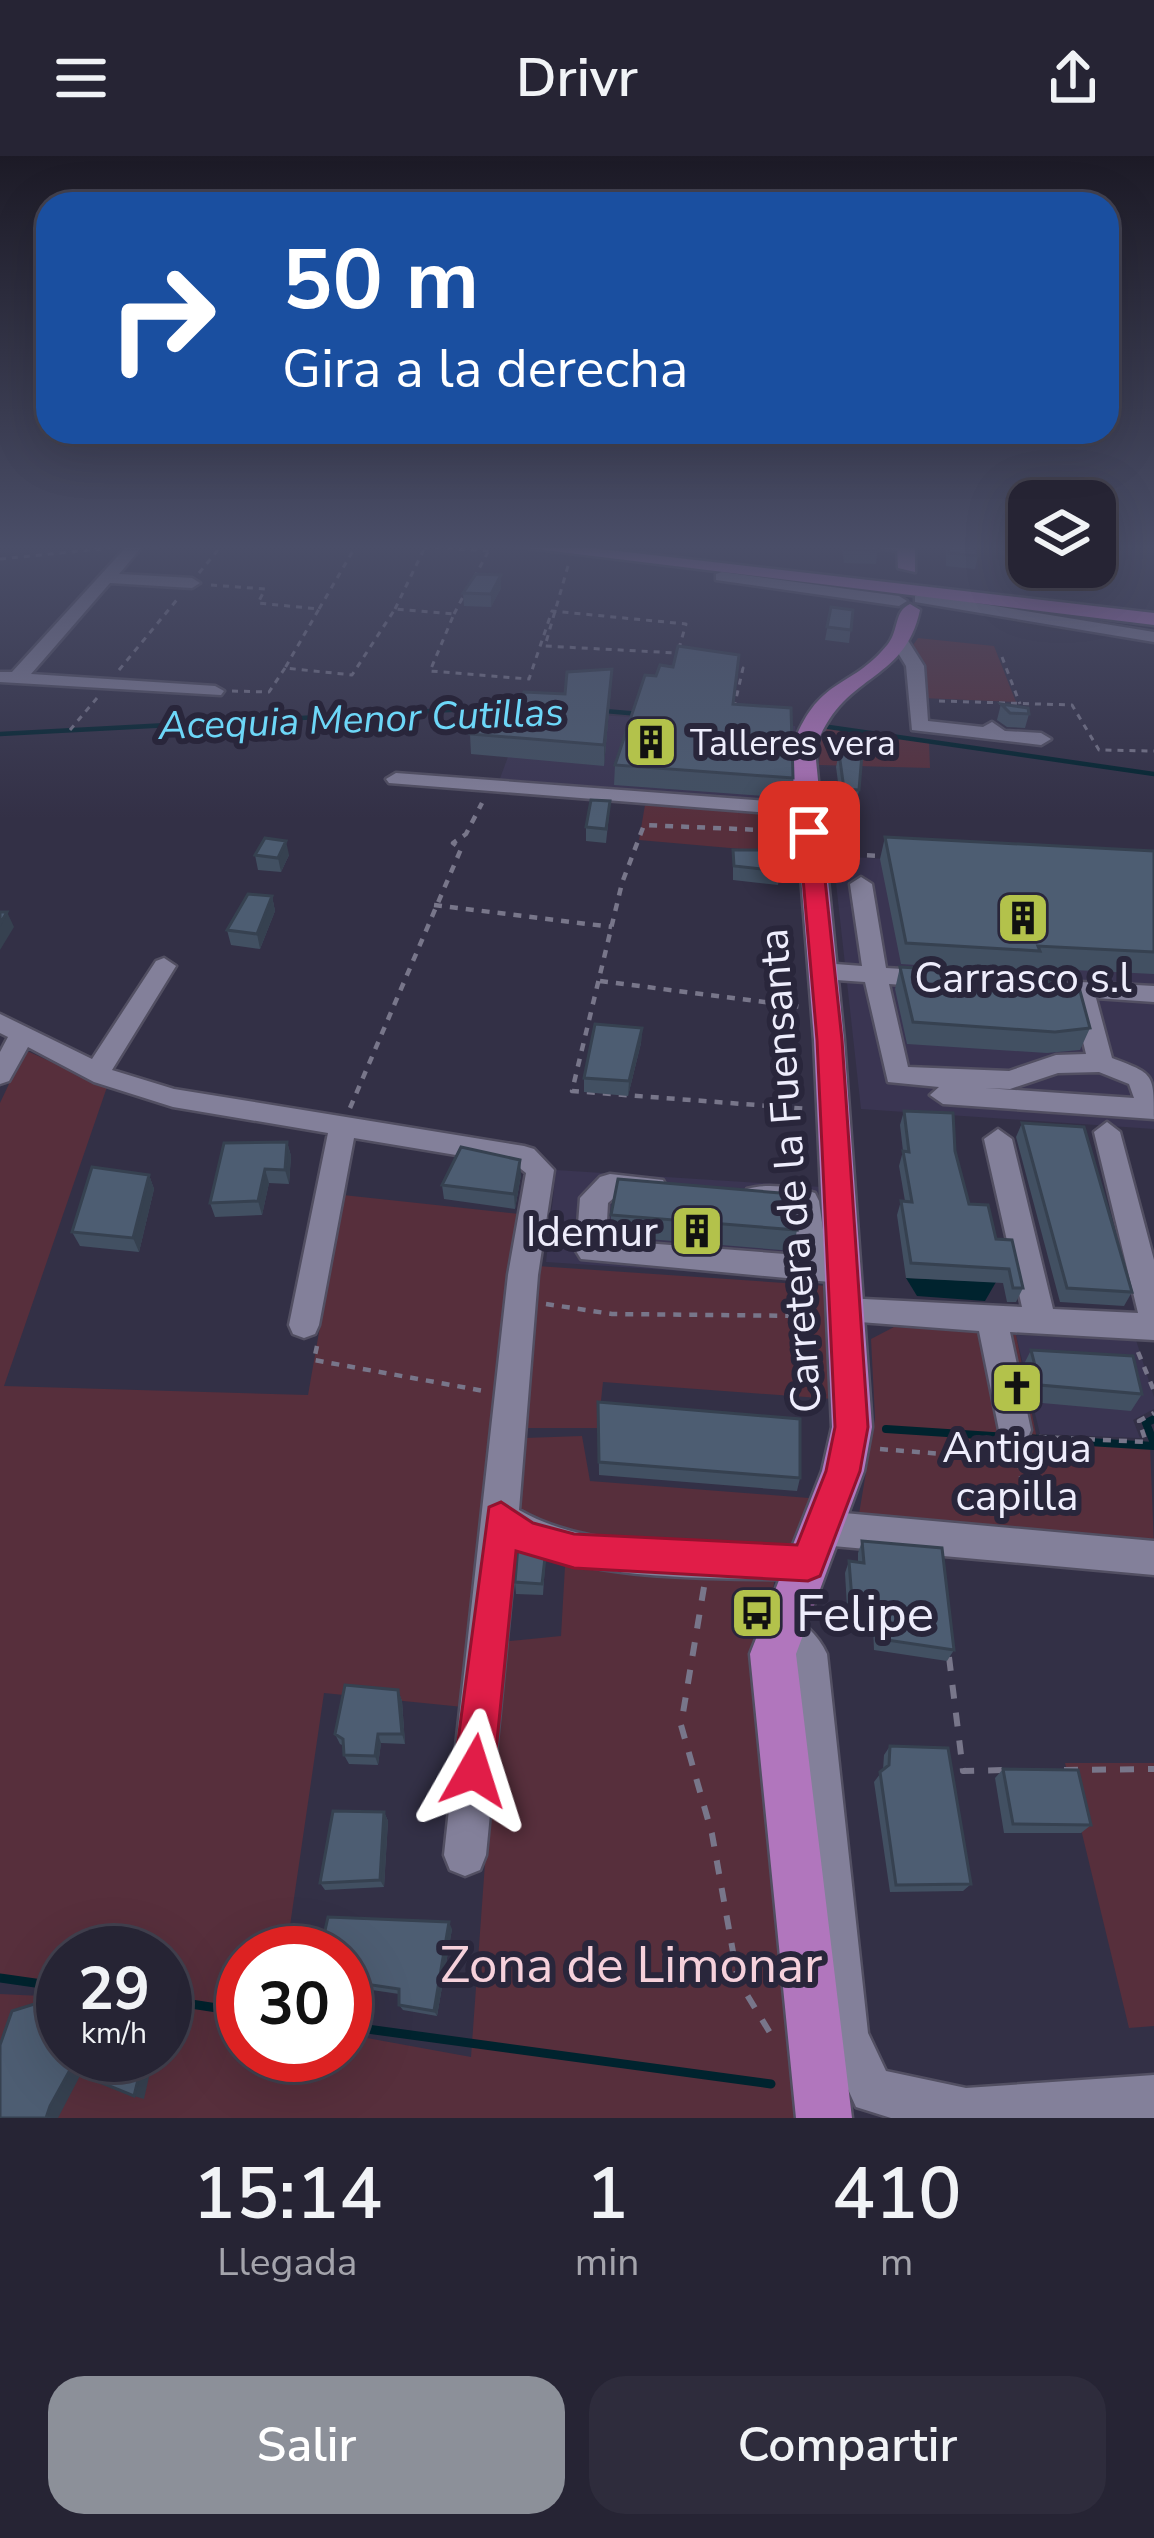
<!DOCTYPE html>
<html lang="es">
<head>
<meta charset="utf-8">
<style>
  body { margin:0; font-family:"Nunito Sans",sans-serif; background:#2e2c3c; color:#f1f3f6; height:100vh; display:flex; flex-direction:column; font-size:45px; white-space:nowrap }
  * { box-sizing:border-box; margin:0 }
  p { font-size:39px; color:#a4a4ac }
  .icon { flex:none; width:66px; height:66px; fill:none; stroke:currentColor; stroke-width:2; stroke-linecap:round; stroke-linejoin:round }
  .map { position:relative; height:1962px; overflow:hidden }
  .side { display:flex; flex-direction:column; background:#262434; flex:1 }
  .side>* { flex:none }
  .top-card { position:absolute; left:36px; top:36px; width:1083px; height:252px; border-radius:36px; box-shadow:0 12px 48px #0002,0 0 0 3px #42414f; background:#1a4fa0; color:#fff; overflow:hidden }
  .fabs { position:absolute; left:1008px; top:324px; display:grid; gap:24px }
  .fabs a { display:grid; place-items:center; width:108px; height:108px; border-radius:24px; background:#262434; box-shadow:0 12px 48px #0002,0 0 0 3px #42414f; font-size:60px }
  .speed { position:absolute; left:36px; top:1770px; display:flex; gap:24px; font-size:60px; font-weight:700; text-align:center }
  .speed>* { display:grid; place-content:center; width:156px; height:156px; border-radius:50%; background:#262434; box-shadow:0 12px 48px #0002,0 0 0 3px #42414f; line-height:1 }
  .speed small { font-size:30px; font-weight:400 }
  .speed .limit { border:18px solid #d22; background:#fff; color:#111 }
  .pin { position:absolute; display:grid; place-items:center; width:102px; height:102px; color:#fff; margin:-51px; border-radius:24px; box-shadow:0 6px 18px #0006 }
  .me { position:absolute; width:132px; margin:-66px; rotate:6deg; stroke-linejoin:round; filter:drop-shadow(0 0 9px #0008) }
  .turn { display:flex; align-items:center; gap:42px; height:252px; padding:0 48px; font-size:54px }
  .turn .icon { width:156px; height:156px; stroke-width:2.5 }
  .turn b { display:block; font-size:84px; line-height:102px }
  .eta { display:flex; justify-content:space-evenly; align-items:center; height:204px; text-align:center }
  .eta b { font-size:72px; font-weight:600; line-height:84px }
  .primary-button { display:flex; gap:24px; margin-top:auto; padding:24px 48px }
  .primary-button a { flex:1; height:138px; border-radius:36px; background:#8c9099; color:#fff; font-size:48px; font-weight:600; line-height:138px; text-align:center }
  .primary-button a+a { background:#2e2c3c; color:#f1f3f6 }
  header { display:flex; justify-content:space-between; align-items:center; height:156px; padding:0 48px; background:#262434; font-size:54px; font-weight:600 }
  .map>svg:first-child { display:block }
  .built { fill:#3a3552 }
  .green { fill:#572f3c }
  .water { fill:#00232e }
  .lines { fill:none; stroke-linecap:round; stroke-linejoin:round }
  .stream-far2 { stroke:#00232e; stroke-width:4.5 }
  .stream-far1 { stroke:#00232e; stroke-width:8 }
  .stream { stroke:#00232e; stroke-width:9 }
  .minor-casing { stroke:#524f62; stroke-width:5 }
  .major-casing { stroke:#524f62; stroke-width:5 }
  .path-far2 { stroke:#78768a; stroke-width:3; stroke-dasharray:6 6; stroke-linecap:butt }
  .path-far1 { stroke:#78768a; stroke-width:4.5; stroke-dasharray:8 8; stroke-linecap:butt }
  .path { stroke:#78768a; stroke-width:6; stroke-dasharray:14 14; stroke-linecap:butt }
  .minor { fill:#83809a; fill-rule:evenodd }
  .major { fill:#b176bd; fill-rule:evenodd }
  .wall { fill:#425062 }
  .shaded-wall { fill:#364150 }
  .building { fill:#4d5d72; stroke:#364150; stroke-width:3 }
  .route { fill:#e11d48; stroke:#92132f; stroke-width:3 }
  .labels { text-anchor:middle; stroke-width:12; stroke-linejoin:round; paint-order:stroke }
  .far-poi-label { font-size:36px; fill:#eeedfc; stroke:#29263b; text-anchor:start }
  .far-water-label { font-size:39px; font-style:italic; fill:#6dd7f8; stroke:#29263b }
  .poi-label { font-size:42px; fill:#eeedfc; stroke:#29263b }
  .street-label { font-size:42px; fill:#eeedfc; stroke:#29263b }
  .near-poi-label { font-size:51px; fill:#eeedfc; stroke:#29263b; text-anchor:start }
  .near-park-label { font-size:51px; fill:#f6d1db; stroke:#29263b }
</style>
</head>
<body>
<header><svg class="icon" aria-label="menu" viewBox="0 0 24 24"><path d="M4 6h16M4 12h16M4 18h16"/></svg>Drivr<svg class="icon" aria-label="share" viewBox="0 0 24 24"><path d="M12 15V3M7 8l5-5 5 5M5 13v7h14v-7"/></svg></header>
<div class="map">
<svg width="1154" height="1962" viewBox="0 0 1154 1962">
  <rect width="100%" height="100%" fill="#333046"/>
  <path class="built" d="M525,555L795,570L807,651L499,625Z
    M833,700L1154,718V973L861,953Z
    M556,1014L822,1031L820,1124L546,1106Z
    M1016,1179L1136,1184L1154,1241V1253L1133,1264L1140,1282L1040,1278Z"/>
  <path class="green" d="M918,482L994,490L1016,546L922,542L911,492Z
    M822,570L929,586L930,612L819,609Z
    M645,649L800,654L799,698L639,684Z
    M25,894L107,931L4,1230L308,1239L343,1039L519,1058L463,1551L324,1537L286,1797H243V1856L226,1854L243,1858V1899H345V1878L471,1901L501,1486L561,1480L566,1393L775,1422L758,1509L796,1962H0V1838L63,1841V1899H165V1797H63V1830L0,1821V947Z
    M537,1110L828,1130L833,1243L603,1226L598,1272H522Z
    M894,1171L1016,1179L1037,1283L1150,1289L1154,1391L857,1370L875,1262L871,1183Z
    M582,1280L590,1325L809,1342L793,1391L555,1379L514,1350L524,1282Z
    M1065,1607H1154V1870L1129,1872Z"/>
  <path class="water" d="M906,1122L996,1126L985,1145L917,1140Z"/>
  <g class="lines">
    <path class="stream-far2" d="M605,555L640,558
      M822,570L1154,618
      M0,578L526,550"/>
    <path class="stream-far1" d="M1154,1263L1146,1267L1154,1287
      M886,1273L1008,1281
      M1024,1282L1154,1290"/>
    <path class="stream" d="M0,1822L63,1831
      M165,1844L243,1856
      M345,1870L771,1928"/>
    <g class="minor-casing">
      <path id="minor" d="M137,388L141,392L119,418L192,422L200,427L192,432L110,427L31,518L215,530L224,535L221,539L0,526V516H12L128,389Z
        M861,388H910L914,392L906,397Z
        M722,416L899,440L907,445L899,450L716,424V418Z
        M921,438L1154,476V486L915,446V440Z
        M895,483H907L924,510L928,565L983,571L992,566L1005,575L1041,577L1051,583L1041,589L912,574L906,510L892,487Z
        M396,617L808,648L818,654L808,660L389,627L386,623Z
        M861,721L872,728L886,812L935,815L947,823L935,831L889,828L908,911L1009,915L1056,899L1086,898L1072,840L1015,836L1007,834L1003,828L1007,822L1154,830V846L1096,842L1112,902C1154,918 1154,917 1154,963L943,948L930,939L939,931L888,926L865,826L822,823L810,815L822,807L862,810L850,728ZM1099,916L1129,928L1134,942L985,932L1010,933L1058,917Z
        M164,802L176,810L112,914L174,933L524,990L534,993L554,1014L538,1119L519,1354C596,1399 721,1387 808,1390L821,1395L826,1407L821,1419L808,1424C710,1421 608,1427 516,1390L486,1699L480,1714L465,1720L450,1714L444,1699L508,1119L526,1017L516,1009L354,982L319,1169L315,1178L304,1182L293,1178L289,1169L328,977L173,951L94,926L28,891L9,925L0,928V896L8,881L0,877V858L92,903L156,805Z
        M1107,966L1120,976L1154,1104V1184L1010,1176L1031,1274L1027,1284L1015,1289L1003,1284L999,1274L979,1175L833,1164L829,1155L833,1146L844,1142L1022,1151L984,983L998,973L1012,983L1053,1153L1138,1157L1094,976Z
        M610,1018L663,1024L667,1032L663,1040H616L608,1047L606,1084L798,1099L792,1055L747,1049L743,1041L747,1033C766,1027 796,1031 815,1037L819,1045L827,1102L851,1106L856,1115L851,1124L841,1127L581,1103L576,1095L580,1042L600,1021Z
        M822,1355L1154,1385V1419L822,1389L810,1384L805,1372L810,1360Z
        M781,1455C801,1463 818,1478 827,1498L868,1877L886,1915L966,1932L1154,1919V1962H891L856,1951L824,1880L790,1507L768,1486L763,1473L768,1460Z"/>
    </g>
    <g class="major-casing">
      <path id="major" d="M495,388H557L1154,457V469Z
        M897,388H915V416L898,412Z
        M910,448L920,454C904,529 840,516 815,594L844,884L872,1271L864,1315L796,1498L852,1962H796L750,1498L822,1315L832,1271L814,884L791,594C818,518 849,536 888,488C899,474 894,455 910,448Z"/>
    </g>
    <path class="path-far2" d="M375,388L489,395
      M152,391L321,388
      M0,403L111,392
      M568,410L545,490L677,497
      M199,417L222,389
      M474,422L488,396
      M211,429L265,433L258,447L319,453L285,512L352,519L395,453L454,458L430,515L529,523L552,455L686,468L679,492
      M319,453L357,388
      M395,453L425,391
      M454,458L465,437
      M1002,501L1020,548
      M119,514L180,440
      M232,535L269,536L285,512
      M939,545L1072,549L1099,594L1154,595
      M734,552L743,512L735,511
      M70,574L97,542"/>
    <path class="path-far1" d="M785,675L644,669L622,727L572,935L809,953
      M835,698L883,700
      M434,749L612,771
      M600,825L803,851
      M350,952L461,693L453,687L466,678L482,647
      M546,1148L612,1158L815,1160
      M317,1190L314,1204L484,1235
      M1138,1196L1154,1235
      M1039,1281L1146,1286L1139,1265L1154,1257
      M880,1293L1018,1304
      M1018,1304L1029,1363"/>
    <path class="path" d="M704,1431L681,1569L712,1678L738,1824L775,1885
      M949,1501L963,1615L1004,1614
      M1064,1614L1154,1613"/>
    <use href="#minor" class="minor"/>
    <use href="#major" class="major"/>
  </g>
  <path class="wall" d="M841,388H878L876,408L844,407Z
    M946,388H974L978,400L975,413L946,410Z
    M501,432L491,451L464,450L463,437Z
    M831,451L853,454L849,487L825,484Z
    M611,533L604,610L471,598L470,578L517,556L565,538Z
    M733,548L793,622L790,642L614,629L615,609Z
    M1001,548L1029,558L1025,572L1007,571L997,564Z
    M839,597L859,634L856,649L841,648L836,611Z
    M609,659L606,687L586,685V671Z
    M885,681L1154,695V818L1034,812L1032,817L901,808L880,703Z
    M733,694H784L778,729L733,724Z
    M255,699H289L281,716L258,714Z
    M272,740L275,755L260,793L231,789L227,774Z
    M900,811L1051,832L1090,872L1080,894L1047,897L907,888L895,833Z
    M642,872L641,887L628,940L584,936V922Z
    M904,955L955,995L969,1048L996,1083L1023,1132L1016,1146H1007L1003,1127L906,1122L897,1059L901,1045H905L899,1010L903,995L900,969Z
    M1022,967L1132,1136L1124,1150L1060,1146L1016,981Z
    M287,986L291,1000L289,1028L269,1027L262,1059L215,1061L210,1047Z
    M149,1019L154,1033L139,1096L80,1090L72,1076Z
    M521,1019L515,1053L444,1043L442,1029Z
    M611,1059L797,1074L793,1095L611,1080Z
    M1031,1194L1142,1238L1131,1255L1031,1246L1022,1212Z
    M598,1246L800,1322L797,1335L599,1319Z
    M862,1385L954,1494L947,1505L874,1494L873,1470L848,1468L845,1417L849,1405L858,1406V1397Z
    M546,1393L543,1439L516,1438L515,1426Z
    M398,1534L402,1545L405,1588L381,1587L378,1609L349,1608L344,1599V1590L340,1588L335,1578Z
    M890,1590L971,1728L963,1735L890,1736L874,1626L883,1614L884,1599Z
    M1003,1613L1091,1669L1081,1677H1004L995,1622Z
    M384,1656L388,1665L384,1731L325,1734L320,1727Z
    M452,1773L437,1860L403,1854L399,1849V1838L345,1830V1797Z"/>
  <path class="shaded-wall" d="M501,419V432L491,451V438Z
    M612,513L611,533L604,610V589Z
    M286,685L289,699L281,716L278,702Z
    M272,740L275,755L260,793L257,778Z
    M7,756L14,771L0,794V768Z
    M642,872L641,887L628,940L629,925Z
    M287,986L291,1000L289,1028L285,1014Z
    M520,1004L521,1019L515,1053L514,1038Z
    M265,1013L269,1027L262,1059L258,1045Z
    M149,1019L154,1033L139,1096L133,1082Z
    M398,1534L402,1545L405,1588L402,1578Z
    M378,1578L381,1587L378,1609L375,1600Z
    M384,1656L388,1665L384,1731L380,1724Z
    M449,1766L452,1773L437,1860L434,1855Z
    M144,1899H154L144,1943L134,1940Z
    M70,1914L81,1918L58,1962H46L50,1950Z"/>
  <path class="building" d="M845,388H878V395L846,394Z
    M949,388H974L978,400L949,397Z
    M476,418L501,419L491,438L463,437Z
    M831,451L853,454L851,474L827,471Z
    M678,490L739,499L733,548L791,552L793,622L615,609L645,519L656,520L660,509L673,511Z
    M612,513L604,589L470,578L477,552L517,556L524,536L565,538L567,516Z
    M1001,548L1028,552L1029,558L1010,557Z
    M839,597L862,598L859,634L844,633Z
    M591,644L610,645L606,673L586,671Z
    M885,681L1154,695V796L1038,790L1040,795L906,787Z
    M265,682L286,685L278,702L255,699Z
    M733,694H784L781,715L734,710Z
    M248,738L272,740L257,778L227,774Z
    M0,756H7L0,768Z
    M900,811L1048,820L1051,832L1080,835L1090,872L1055,876L913,866Z
    M595,868L642,872L629,925L584,922Z
    M904,955L953,957L955,995L969,1048L988,1049L996,1083L1012,1084L1023,1132H1013L1009,1113L911,1107L901,1045L912,1046L903,995L909,996Z
    M1022,967L1084,971L1132,1136L1067,1132Z
    M287,986L285,1014L265,1013L258,1045L210,1047L224,987Z
    M461,991L520,1004L514,1038L442,1029Z
    M92,1011L149,1019L133,1082L72,1076Z
    M618,1023L792,1038L797,1074L611,1059Z
    M1031,1194L1133,1200L1142,1238L1040,1229Z
    M598,1246L800,1263V1322L599,1306Z
    M862,1385L942,1392L954,1494L880,1483L878,1459L853,1457L849,1405L864,1407Z
    M518,1390L546,1393L542,1428L515,1426Z
    M345,1529L398,1534L402,1578H378L375,1600L344,1599L343,1583L335,1578Z
    M890,1590L948,1592L971,1728L896,1729L880,1616L889,1609Z
    M1003,1613L1078,1614L1091,1669L1013,1668Z
    M333,1655L384,1656L380,1724L320,1727Z
    M328,1761L449,1766L434,1855L399,1849V1833L345,1825V1797H320Z
    M60,1840L63,1841V1899H144L134,1940L70,1914L50,1950L46,1962H0V1889L12,1855Z"/>
  <linearGradient id="sky" x2="0" y2="1"><stop stop-color="#1c1a26"/><stop offset="0.59" stop-color="#4a4e68"/><stop offset="1" stop-color="#4a4e68" stop-opacity="0"/></linearGradient>
  <rect width="1154" height="663" fill="url(#sky)"/>
  <path class="route" d="M809,670L820,676L842,884L868,1271L860,1315L820,1420L808,1425L574,1412L516,1395L494,1615L488,1629L474,1635L460,1629L454,1615L489,1351L501,1346L533,1367L574,1378L797,1389L826,1315L835,1271L817,884L799,676Z"/>
  <defs>
    <g id="building-square" transform="scale(2.7)"><rect x="-9" y="-9" width="18" height="18" rx="4" fill="#b3c24b" stroke="#29263b"/><path d="M-4-6H4V6H1V3H-1V6H-4ZM-2.5-4.3h1.7v1.8h-1.7ZM.8-4.3h1.7v1.8H.8ZM-2.5-1h1.7V.8h-1.7ZM.8-1h1.7V.8H.8Z" fill="#111"/></g>
    <g id="church-square" transform="scale(2.7)"><rect x="-9" y="-9" width="18" height="18" rx="4" fill="#b3c24b" stroke="#29263b"/><path d="M-1.2-6h2.4v3.5h3.3v2.4h-3.3V6h-2.4V-.1h-3.3v-2.4h3.3Z" fill="#111"/></g>
    <g id="bus-square" transform="scale(2.7)"><rect x="-9" y="-9" width="18" height="18" rx="4" fill="#b3c24b" stroke="#29263b"/><path d="M-5-6H5V4H4V6H2V4H-2V6H-4V4H-5ZM-3.5-4V0h7V-4ZM-3.5 1.2v1.5H-2V1.2ZM2 1.2v1.5H3.5V1.2Z" fill="#111"/></g>
  </defs>
  <g fill-rule="evenodd">
    <use href="#building-square" x="651" y="586"/>
    <use href="#building-square" x="1023" y="762"/>
    <use href="#building-square" x="697" y="1075"/>
    <use href="#church-square" x="1017" y="1232"/>
    <use href="#bus-square" x="757" y="1457"/>
  </g>
  <g class="labels">
    <g class="far-poi-label">
      <text x="690" y="599">Talleres vera</text>
    </g>
    <g class="far-water-label">
      <text transform="translate(361 562) rotate(-2)" y="14">Acequia Menor Cutillas</text>
    </g>
    <g class="poi-label">
      <text x="1023" y="836">Carrasco s.l</text>
      <text x="658" y="1090" text-anchor="end">Idemur</text>
      <text x="1017" y="1306">Antigua<tspan x="1017" dy="48">capilla</tspan></text>
    </g>
    <g class="street-label">
      <text transform="translate(789 1015) rotate(-94)" y="15">Carretera de la Fuensanta</text>
    </g>
    <g class="near-poi-label">
      <text x="796" y="1475">Felipe</text>
    </g>
    <g class="near-park-label">
      <text x="631" y="1826">Zona de Limonar</text>
    </g>
  </g>
</svg>
<div class="fabs">
<a><svg class="icon" aria-label="layers" viewBox="0 0 24 24"><path d="M12 4l9 5-9 5-9-5zM3 14l9 5 9-5"/></svg></a>
</div>
<div class="speed"><div>29<small>km/h</small></div><div class="limit">30</div></div>
<div class="pin" style="left:809px;top:676px;background:#d93025"><svg class="icon" aria-label="arrive" viewBox="0 0 24 24"><path d="M6 21V4h12l-3 4 3 4H6"/></svg></div>
<svg class="me" style="left:474px;top:1615px" viewBox="-20 -20 40 40"><path d="M0-17L14 15 0 8-14 15z" fill="#e11d48" stroke="#fff" stroke-width="4"/></svg>
<div class="top-card">
<div class="turn"><svg class="icon" aria-label="right" viewBox="0 0 24 24"><path d="M7 20v-9h11M14 6l5 5-5 5"/></svg><div><b>50 m</b>Gira a la derecha</div></div>
</div>
</div>
<section class="side">
<div class="eta">
<div><b>15:14</b><p>Llegada</p></div>
<div><b>1</b><p>min</p></div>
<div><b>410</b><p>m</p></div>
</div>
<div class="primary-button"><a>Salir</a><a>Compartir</a></div>
</section>
</body>
</html>
